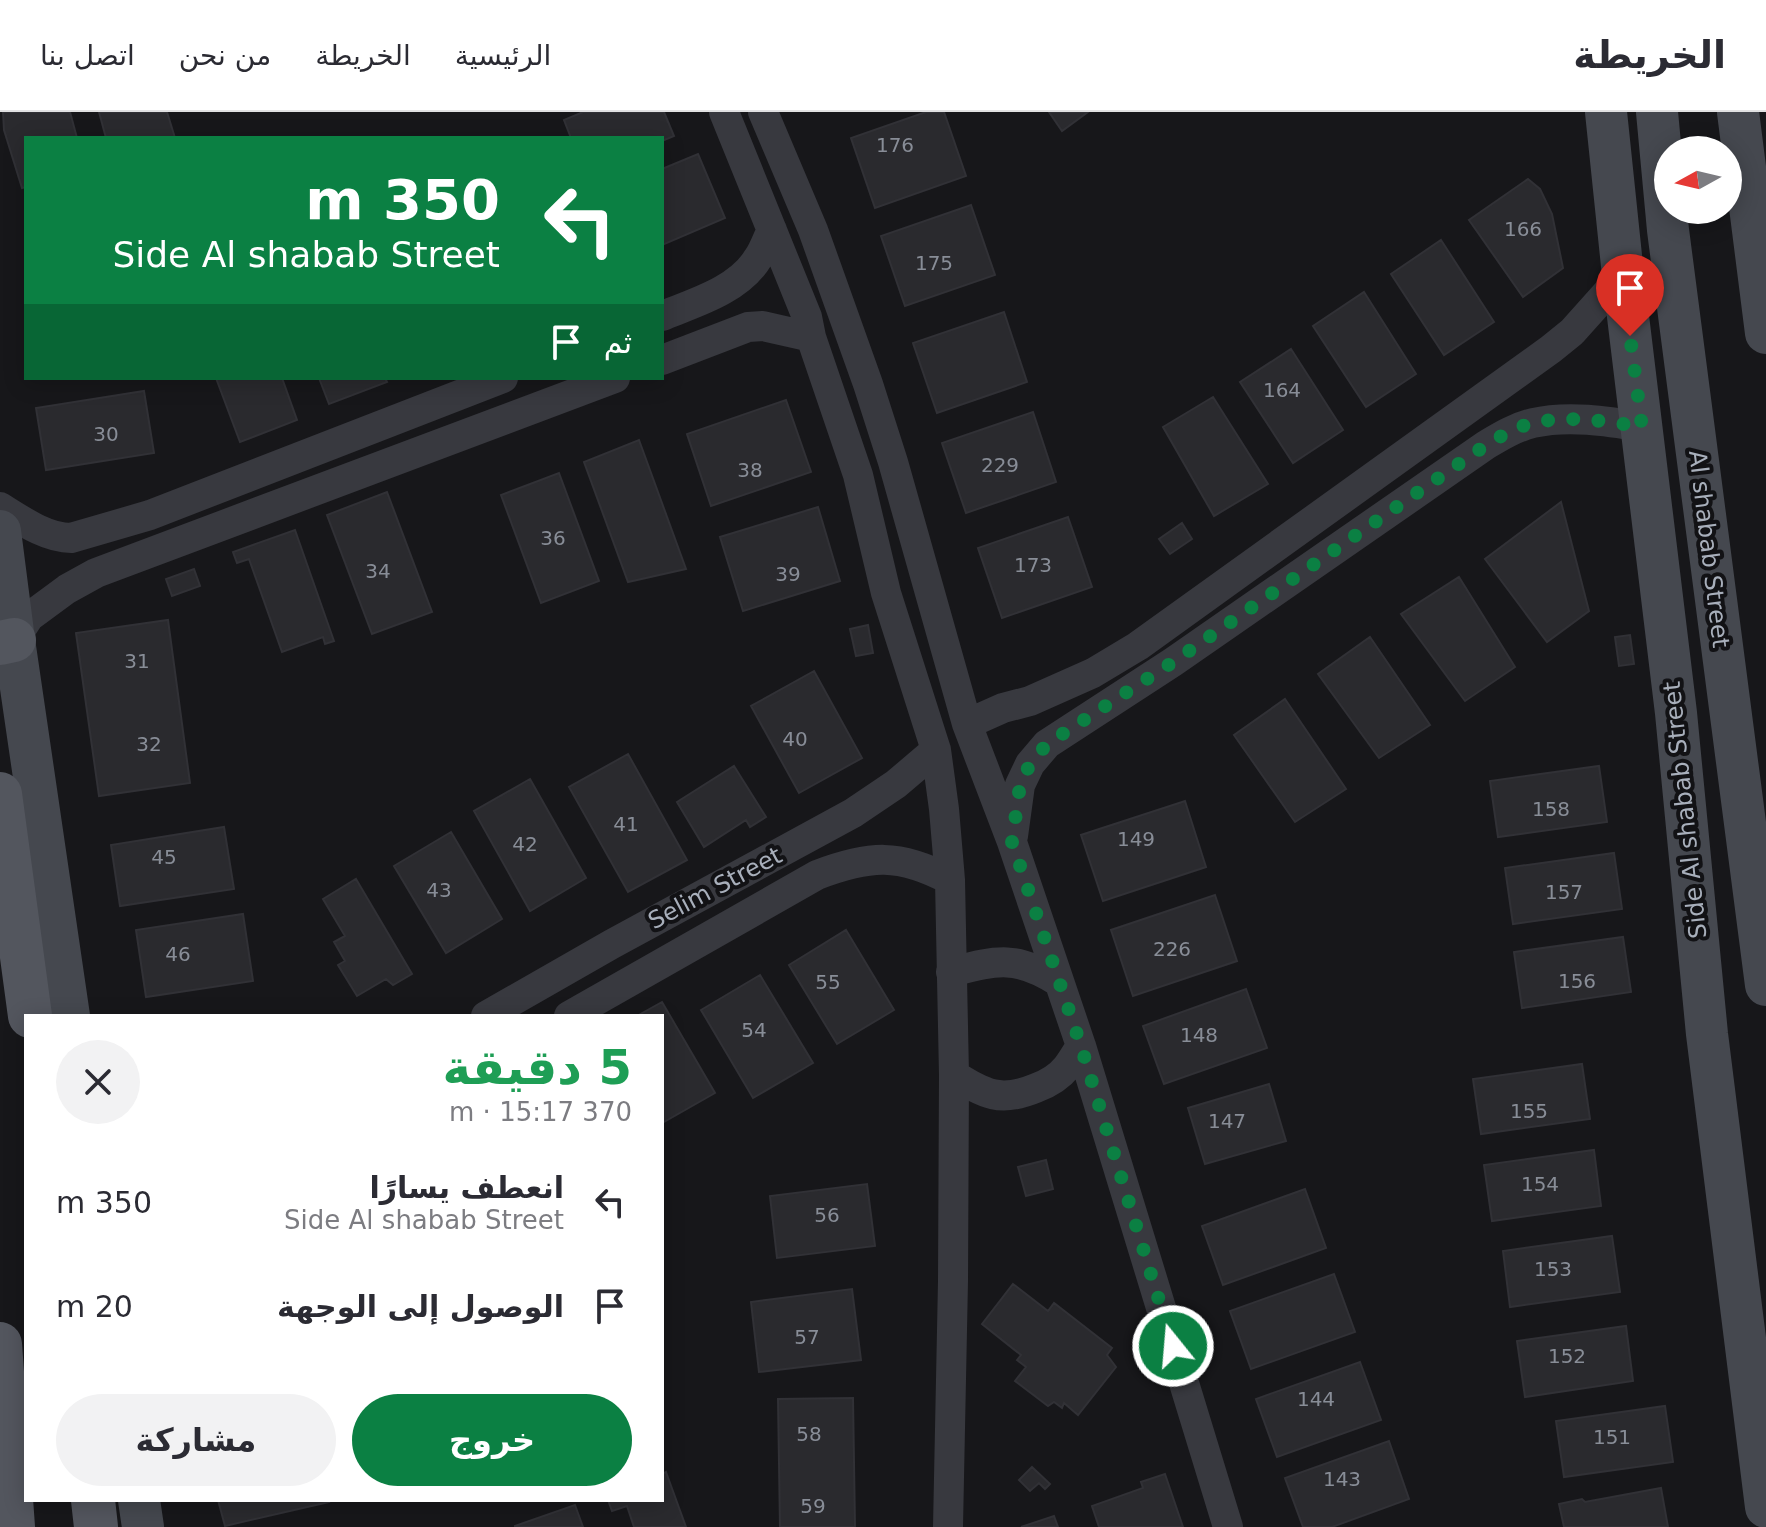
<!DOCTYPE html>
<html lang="ar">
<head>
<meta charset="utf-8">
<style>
  body { margin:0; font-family:"DejaVu Sans","Noto Sans Arabic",sans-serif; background:#f2f2f3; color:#2b2b33; direction:rtl; height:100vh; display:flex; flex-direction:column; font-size:30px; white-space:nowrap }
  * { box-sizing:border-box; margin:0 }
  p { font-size:26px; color:#7c7c81 }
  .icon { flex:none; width:44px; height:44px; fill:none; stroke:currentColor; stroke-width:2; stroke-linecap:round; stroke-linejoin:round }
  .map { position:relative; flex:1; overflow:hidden; direction:ltr }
  .details { position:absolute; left:24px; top:902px; width:640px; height:488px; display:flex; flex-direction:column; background:#fff; border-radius:0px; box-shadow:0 4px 20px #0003; direction:rtl }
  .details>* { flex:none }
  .guide { position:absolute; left:24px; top:24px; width:640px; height:244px; border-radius:0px; box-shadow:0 4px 20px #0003; direction:rtl; background:#0b8043; color:#fff; overflow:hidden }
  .needle { width:52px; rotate:262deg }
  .fabs { position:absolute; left:1654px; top:24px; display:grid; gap:16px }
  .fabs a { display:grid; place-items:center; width:88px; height:88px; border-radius:50%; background:#fff; box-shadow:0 4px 20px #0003; font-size:40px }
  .pin { position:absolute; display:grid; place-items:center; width:68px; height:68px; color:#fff; margin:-82px -34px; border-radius:50% 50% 50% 0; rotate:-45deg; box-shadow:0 0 8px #0007 }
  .pin .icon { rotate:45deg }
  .me { position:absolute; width:88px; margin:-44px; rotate:343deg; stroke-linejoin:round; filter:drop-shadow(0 0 6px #0008) }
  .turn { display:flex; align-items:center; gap:28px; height:168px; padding:0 32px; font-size:36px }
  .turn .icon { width:104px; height:104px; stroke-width:2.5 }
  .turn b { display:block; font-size:56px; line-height:68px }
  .then { display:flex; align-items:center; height:76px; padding:0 32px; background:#0003; gap:16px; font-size:30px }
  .round { display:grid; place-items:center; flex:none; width:84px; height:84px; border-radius:42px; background:#f2f2f3 }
  .head { display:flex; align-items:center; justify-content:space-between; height:136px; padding:0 32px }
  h1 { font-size:48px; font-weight:700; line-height:60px; color:#1e9e55 }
  .primary-button { display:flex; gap:16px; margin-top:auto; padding:16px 32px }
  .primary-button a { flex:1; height:92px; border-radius:48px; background:#0b8043; color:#fff; font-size:32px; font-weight:700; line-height:92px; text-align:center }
  .primary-button a+a { background:#f2f2f3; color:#2b2b33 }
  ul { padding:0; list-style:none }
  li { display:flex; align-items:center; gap:24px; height:104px; padding:0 32px }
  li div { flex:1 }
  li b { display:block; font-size:30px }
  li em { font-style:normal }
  header { display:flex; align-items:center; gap:48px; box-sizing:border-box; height:112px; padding:0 40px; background:#fff; border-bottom:2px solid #e1e1e2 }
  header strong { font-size:38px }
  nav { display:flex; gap:44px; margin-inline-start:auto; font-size:28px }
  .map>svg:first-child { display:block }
  .building { fill:#2a2a2e; stroke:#313136; stroke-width:2 }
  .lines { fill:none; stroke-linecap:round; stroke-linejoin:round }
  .street { stroke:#38393f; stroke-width:30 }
  .secondary { stroke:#45484f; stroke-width:42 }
  .primary { stroke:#53565e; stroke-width:44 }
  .route { stroke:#0b8043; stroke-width:14; stroke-dasharray:0 25.2 }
  .labels { text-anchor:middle; stroke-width:8; stroke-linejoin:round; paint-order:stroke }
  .number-label { font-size:20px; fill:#888d97 }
  .street-label { font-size:24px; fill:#a8afbb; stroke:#121215 }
</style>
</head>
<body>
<header>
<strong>الخريطة</strong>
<nav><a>الرئيسية</a><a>الخريطة</a><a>من نحن</a><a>اتصل بنا</a></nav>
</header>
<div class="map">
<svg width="1766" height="1415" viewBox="0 0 1766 1415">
  <rect width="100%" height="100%" fill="#17171a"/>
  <path class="building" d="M3,0H70L77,26H26V75L22,76L4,18Z
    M99,0H167L175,26H106Z
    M583,0H664L674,24L662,29V26H571L564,8Z
    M926,0H944L966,64L875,96L851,26Z
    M1049,0H1088L1062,19Z
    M698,42L725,106L662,133V57Z
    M1528,67L1540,77L1552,102L1563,156L1523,185L1469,108Z
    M971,93L995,163L905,194L881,124Z
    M1441,128L1494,210L1444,243L1391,162Z
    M1364,180L1416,262L1366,295L1313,214Z
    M1004,200L1027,270L937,301L913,231Z
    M1291,237L1343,318L1293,351L1240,270Z
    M216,266H282L297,308L240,330Z
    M319,266H385L387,270L329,292Z
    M144,279L154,341L46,358L36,296Z
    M1213,285L1268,372L1214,404L1163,315Z
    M786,288L811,360L711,394L687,322Z
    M1033,300L1056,370L966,401L942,331Z
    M639,328L686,457L628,470L584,350Z
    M559,361L599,469L541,491L501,383Z
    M387,380L432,500L372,522L327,403Z
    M1561,390L1589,499L1547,530L1485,447Z
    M818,395L840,469L743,499L720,425Z
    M1068,405L1092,475L1002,506L978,436Z
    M1182,411L1192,427L1170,442L1159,427Z
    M295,418L334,529L325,532L323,525L282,540L249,447L237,451L233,440Z
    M194,457L200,474L172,484L166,467Z
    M1459,465L1515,555L1465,589L1401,502Z
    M168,508L190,671L99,684L76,521Z
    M868,513L873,541L856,544L850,517Z
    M1630,523L1634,552L1619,554L1615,525Z
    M1370,525L1430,613L1379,646L1318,562Z
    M814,559L862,646L799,681L751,594Z
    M1285,587L1346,677L1295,710L1234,623Z
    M628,642L687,748L628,780L569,675Z
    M734,654L766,705L750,715L746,708L704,735L677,690Z
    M1599,654L1607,710L1498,725L1490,669Z
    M530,667L586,766L530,799L474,699Z
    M1185,689L1206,755L1103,789L1081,723Z
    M224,715L234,777L120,794L111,733Z
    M451,720L502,807L446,841L394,754Z
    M1614,741L1622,797L1513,812L1505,756Z
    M356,767L412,862L393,873L386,867L357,884L338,853L345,849L334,830L345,824L323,787Z
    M1215,783L1237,849L1133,884L1111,818Z
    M243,802L253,869L146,885L136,818Z
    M846,818L894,898L837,932L789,853Z
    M1623,825L1631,880L1522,896L1514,840Z
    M760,863L813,951L753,986L701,898Z
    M1246,877L1267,936L1164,972L1143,914Z
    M662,890L715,981L662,1011V904H637Z
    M1582,952L1590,1007L1481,1022L1473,967Z
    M1269,972L1286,1029L1205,1052L1188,996Z
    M1594,1038L1601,1094L1492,1109L1484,1053Z
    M1046,1048L1053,1077L1026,1084L1018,1055Z
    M867,1072L875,1134L777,1146L770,1084Z
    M1305,1077L1326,1136L1223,1173L1202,1114Z
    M1612,1124L1620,1180L1510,1195L1503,1139Z
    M1334,1162L1355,1220L1251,1257L1230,1199Z
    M1013,1172L1048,1199L1054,1191L1112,1236L1107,1243L1116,1255L1078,1303L1064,1291L1062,1296L1054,1290L1048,1294L1015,1269L1026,1255L1017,1248L1021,1243L982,1212Z
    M852,1177L861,1248L759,1260L751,1190Z
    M1626,1214L1633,1269L1525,1285L1517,1229Z
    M1360,1250L1381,1308L1277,1345L1256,1287Z
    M853,1286L855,1415H780L778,1287Z
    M1665,1294L1673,1350L1564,1365L1556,1309Z
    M1389,1329L1409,1387L1332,1415H1303L1285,1366Z
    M1032,1355L1050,1372L1045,1377L1039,1371L1030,1379L1019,1368Z
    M666,1360L686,1415H634L627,1394L612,1399L608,1388H662V1362Z
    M1165,1362L1183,1415H1099L1092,1394L1143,1376L1141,1370Z
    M1661,1376L1668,1415H1564L1559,1392L1582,1387L1585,1390Z
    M218,1388H328L329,1390L225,1414Z
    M575,1393L583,1415H515V1414Z
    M1054,1404L1058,1415H1021Z"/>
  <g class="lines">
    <path class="street" d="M724,0L807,205L811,225L858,363L886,481L936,638L944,697L950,768L954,963L953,1169L948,1415
      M763,0L813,118L868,272L893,350L967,612L1012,730L1081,934L1228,1415
      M662,204C694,191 739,178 758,146C764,138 767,127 772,118
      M662,248L748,215L763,214L811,225
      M0,395C21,408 46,426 71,426L150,403L503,266
      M14,528L29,505L67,477L96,461L615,266
      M967,612L1003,596L1030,589L1093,561L1138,534L1551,237L1572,220L1623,163
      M1013,724L1020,673L1030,652L1047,632L1173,550L1486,333C1501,324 1516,315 1533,311C1568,303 1607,309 1642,315
      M951,860C998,848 1016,843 1059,870
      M486,904L612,832L853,701L896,672L936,638
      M569,904L817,763C870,743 899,741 950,768
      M954,963C985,982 1000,991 1036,976C1047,972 1059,965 1067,955C1072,949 1076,941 1081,934"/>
    <path class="secondary" d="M1606,0L1623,163L1676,601L1707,922L1766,1395
      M1657,0L1668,118L1766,873
      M1738,0L1766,221
      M0,419L14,528L69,904
      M139,1388L143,1415"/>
    <path class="primary" d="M0,531L14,528
      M0,682L30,904
      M0,1232L13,1415
      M93,1388L96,1415"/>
  </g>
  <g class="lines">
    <path class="route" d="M1173,1234L1081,934L1012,730L1020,673L1030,652L1047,632L1173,550L1486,333C1501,324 1516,315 1533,311C1568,303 1607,309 1642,315L1630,224"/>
  </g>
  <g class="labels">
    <g class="number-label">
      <text x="895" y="40">176</text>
      <text x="1523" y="124">166</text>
      <text x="934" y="158">175</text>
      <text x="1282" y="285">164</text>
      <text x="106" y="329">30</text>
      <text x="1000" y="360">229</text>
      <text x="750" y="365">38</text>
      <text x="553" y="433">36</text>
      <text x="1033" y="460">173</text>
      <text x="378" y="466">34</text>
      <text x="788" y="469">39</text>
      <text x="137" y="556">31</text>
      <text x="795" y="634">40</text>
      <text x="149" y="639">32</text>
      <text x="1551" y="704">158</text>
      <text x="626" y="719">41</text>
      <text x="1136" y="734">149</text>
      <text x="525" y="739">42</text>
      <text x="164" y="752">45</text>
      <text x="439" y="785">43</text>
      <text x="1564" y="787">157</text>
      <text x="1172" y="844">226</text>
      <text x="178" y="849">46</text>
      <text x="1577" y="876">156</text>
      <text x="828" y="877">55</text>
      <text x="754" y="925">54</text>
      <text x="1199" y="930">148</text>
      <text x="1529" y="1006">155</text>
      <text x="1227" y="1016">147</text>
      <text x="1540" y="1079">154</text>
      <text x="827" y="1110">56</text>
      <text x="1553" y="1164">153</text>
      <text x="807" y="1232">57</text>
      <text x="1567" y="1251">152</text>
      <text x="1316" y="1294">144</text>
      <text x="809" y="1329">58</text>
      <text x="1612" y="1332">151</text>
      <text x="1342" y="1374">143</text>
      <text x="813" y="1401">59</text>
    </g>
    <g class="street-label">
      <text transform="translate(1709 437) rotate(83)" y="8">Al shabab Street</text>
      <text transform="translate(1685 698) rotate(-96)" y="8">Side Al shabab Street</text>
      <text transform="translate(715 776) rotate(-28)" y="8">Selim Street</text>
    </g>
  </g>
</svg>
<div class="fabs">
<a><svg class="needle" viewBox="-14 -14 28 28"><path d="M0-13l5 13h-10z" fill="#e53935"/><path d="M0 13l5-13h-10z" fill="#7c7c81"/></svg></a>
</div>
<div class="pin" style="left:1630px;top:224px;background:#d93025"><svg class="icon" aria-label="arrive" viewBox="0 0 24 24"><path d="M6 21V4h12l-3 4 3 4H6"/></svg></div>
<svg class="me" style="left:1173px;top:1234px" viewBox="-20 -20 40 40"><circle r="17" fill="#0b8043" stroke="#fff" stroke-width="3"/><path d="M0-11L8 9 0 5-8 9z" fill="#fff"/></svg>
<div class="guide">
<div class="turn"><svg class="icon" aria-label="left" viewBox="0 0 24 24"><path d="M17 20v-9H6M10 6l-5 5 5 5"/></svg><div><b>350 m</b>Side Al shabab Street</div></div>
<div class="then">ثم<svg class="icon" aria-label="arrive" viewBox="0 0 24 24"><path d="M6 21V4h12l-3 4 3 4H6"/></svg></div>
</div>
<section class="details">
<div class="head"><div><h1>5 دقيقة</h1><p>370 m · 15:17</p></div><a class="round"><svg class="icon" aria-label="close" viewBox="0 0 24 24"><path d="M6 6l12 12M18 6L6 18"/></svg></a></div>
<ul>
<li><svg class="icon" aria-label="left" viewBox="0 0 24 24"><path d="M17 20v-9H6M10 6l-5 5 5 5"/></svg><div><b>انعطف يسارًا</b><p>Side Al shabab Street</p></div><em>350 m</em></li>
<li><svg class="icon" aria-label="arrive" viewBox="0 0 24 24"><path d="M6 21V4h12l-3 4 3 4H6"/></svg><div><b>الوصول إلى الوجهة</b></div><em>20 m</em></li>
</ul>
<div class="primary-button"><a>خروج</a><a>مشاركة</a></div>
</section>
</div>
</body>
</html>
